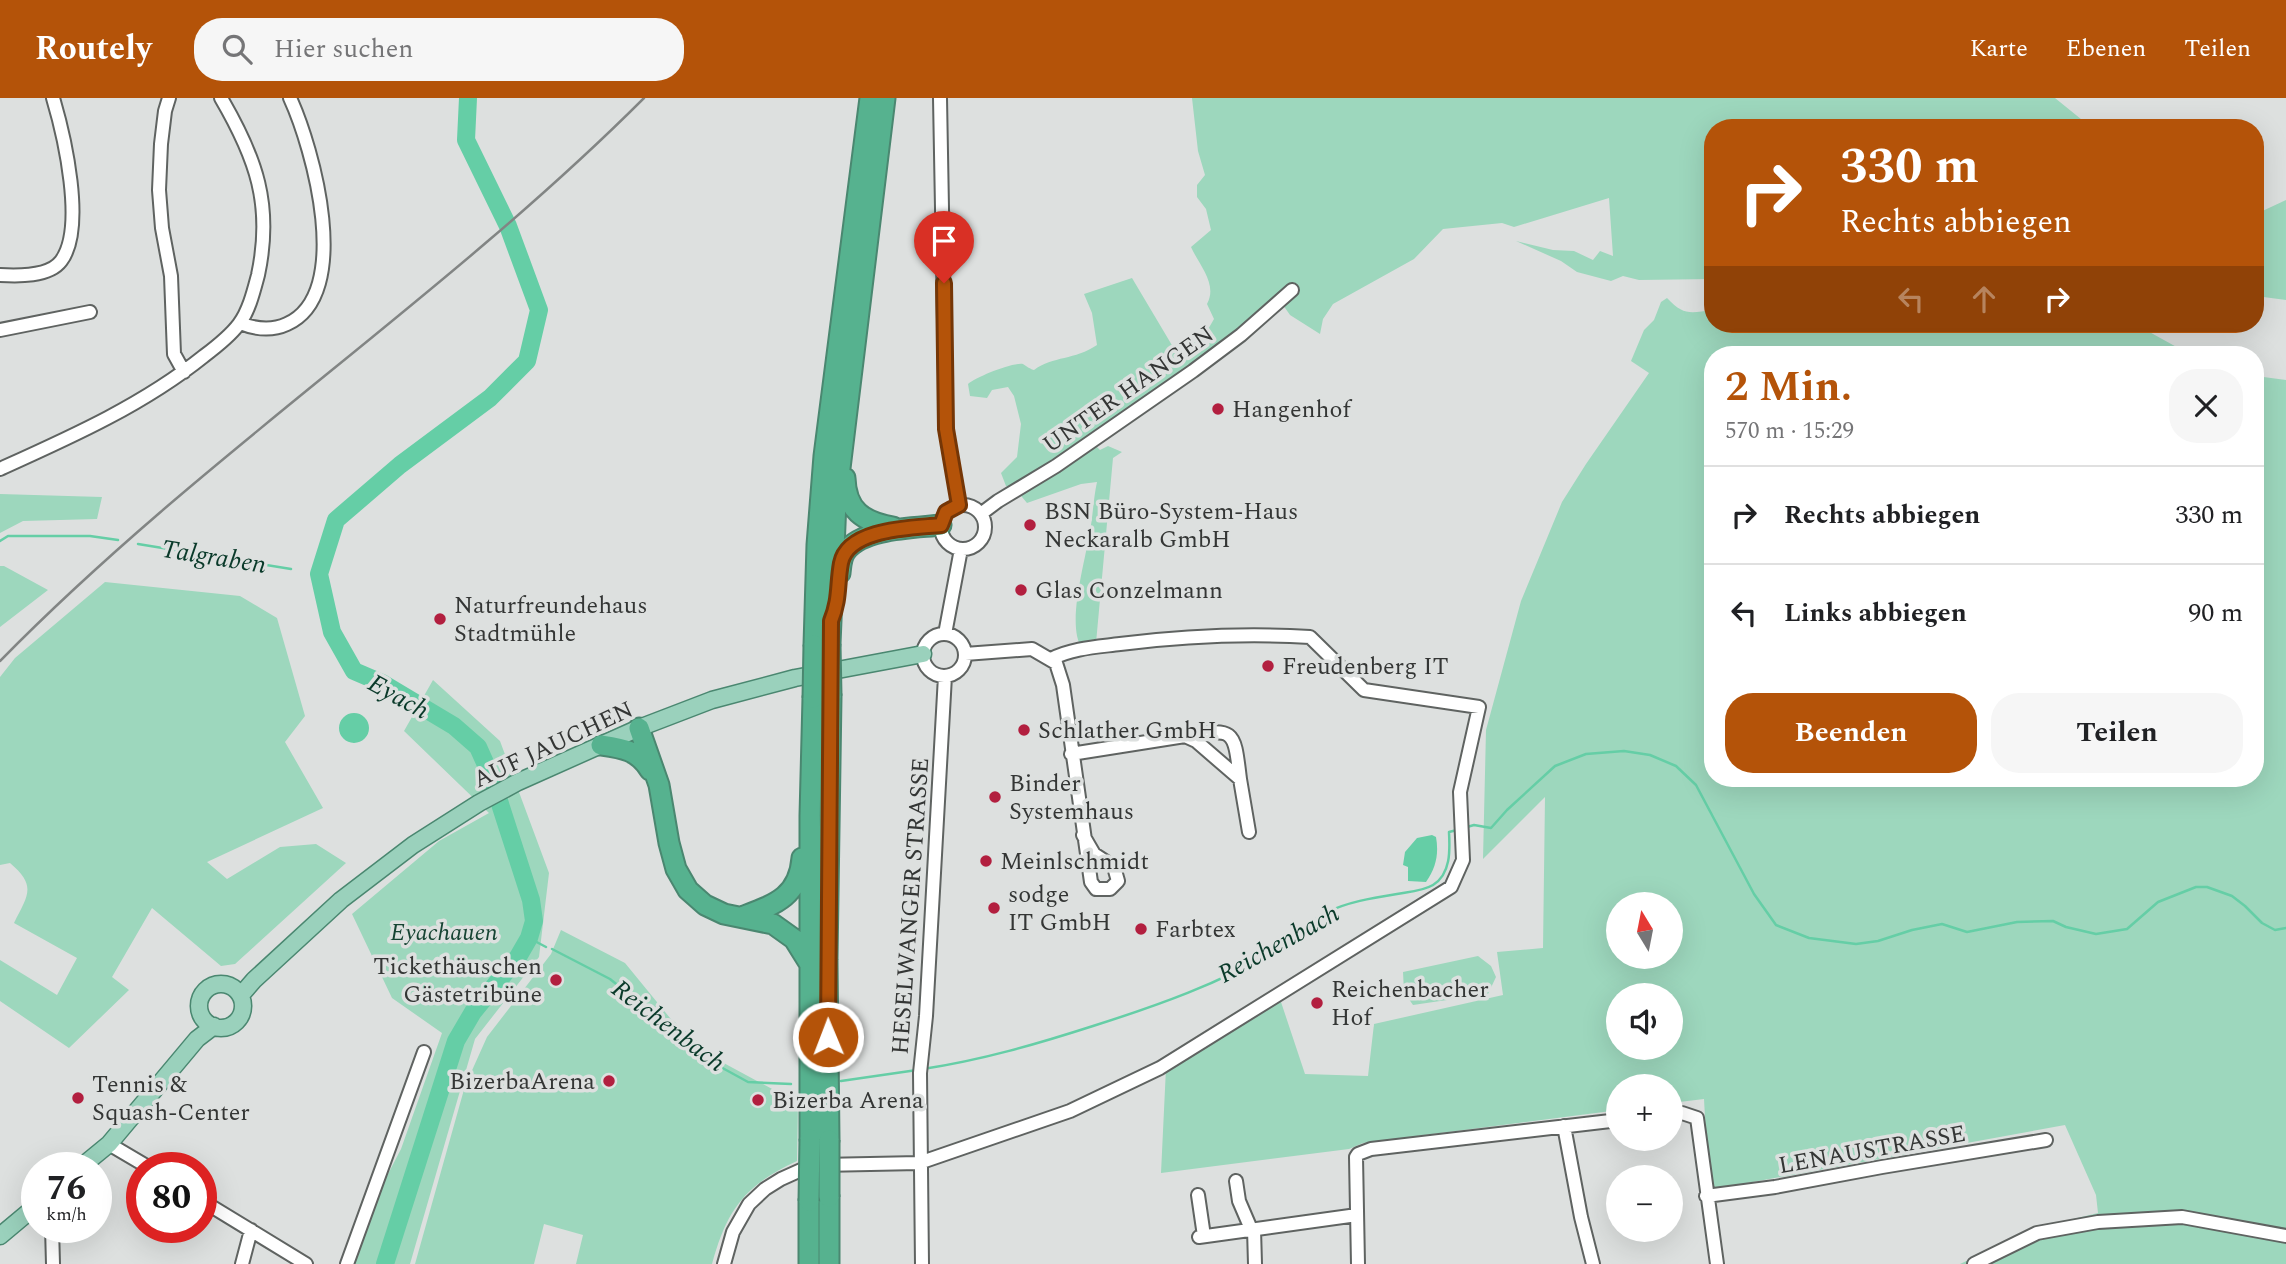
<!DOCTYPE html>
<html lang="de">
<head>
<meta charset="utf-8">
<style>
  body { margin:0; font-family:Spectral,serif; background:#f6f6f6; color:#202124; height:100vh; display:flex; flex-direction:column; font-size:26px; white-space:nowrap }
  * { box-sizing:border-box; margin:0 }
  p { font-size:23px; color:#757577 }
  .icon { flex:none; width:38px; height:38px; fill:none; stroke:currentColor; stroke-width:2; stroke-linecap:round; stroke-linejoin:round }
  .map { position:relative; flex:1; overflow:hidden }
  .side { position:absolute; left:1704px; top:248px; width:560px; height:441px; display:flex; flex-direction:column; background:#fff; border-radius:28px; box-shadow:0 7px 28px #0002 }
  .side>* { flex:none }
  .banner { position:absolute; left:1704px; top:21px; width:560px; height:214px; border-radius:28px; box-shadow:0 7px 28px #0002; background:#b45309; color:#fff; overflow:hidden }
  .needle { width:46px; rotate:350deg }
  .controls { position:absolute; left:1606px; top:794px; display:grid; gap:14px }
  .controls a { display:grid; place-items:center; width:77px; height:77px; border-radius:50%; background:#fff; box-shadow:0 7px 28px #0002; font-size:35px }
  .speed { position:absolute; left:21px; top:1054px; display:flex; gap:14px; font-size:35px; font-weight:700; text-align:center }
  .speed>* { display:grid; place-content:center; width:91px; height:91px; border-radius:50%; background:#fff; box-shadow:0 7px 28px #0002; line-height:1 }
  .speed small { font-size:18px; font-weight:400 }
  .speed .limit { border:10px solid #d22; background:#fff; color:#111 }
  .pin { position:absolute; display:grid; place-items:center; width:60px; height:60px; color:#fff; margin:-72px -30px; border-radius:50% 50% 50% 0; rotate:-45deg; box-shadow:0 0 7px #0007 }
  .pin .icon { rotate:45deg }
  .me { position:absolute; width:77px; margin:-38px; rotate:359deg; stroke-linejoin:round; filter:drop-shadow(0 0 5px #0008) }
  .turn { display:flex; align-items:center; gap:24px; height:147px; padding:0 21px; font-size:32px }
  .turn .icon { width:91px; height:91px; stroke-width:2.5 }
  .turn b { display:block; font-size:49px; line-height:60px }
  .lanes { display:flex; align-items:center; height:66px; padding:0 21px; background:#0003; justify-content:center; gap:35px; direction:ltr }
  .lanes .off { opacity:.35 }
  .round { display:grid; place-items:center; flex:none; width:74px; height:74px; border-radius:28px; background:#f6f6f6 }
  .summary { display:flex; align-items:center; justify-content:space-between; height:119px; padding:0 21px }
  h1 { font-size:42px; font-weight:700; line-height:52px; color:#b45309 }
  .button { display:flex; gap:14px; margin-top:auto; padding:14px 21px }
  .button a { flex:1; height:80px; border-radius:28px; background:#b45309; color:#fff; font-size:28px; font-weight:700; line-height:80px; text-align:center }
  .button a+a { background:#f6f6f6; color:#202124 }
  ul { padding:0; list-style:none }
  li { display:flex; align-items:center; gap:21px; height:98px; padding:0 21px; border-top:2px solid #e0e0e0 }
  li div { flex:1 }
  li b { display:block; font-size:26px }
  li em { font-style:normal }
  header { display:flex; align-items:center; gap:42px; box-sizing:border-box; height:98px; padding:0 35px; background:#b45309; color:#fff }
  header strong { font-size:33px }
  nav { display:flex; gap:38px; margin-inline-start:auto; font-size:24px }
  .search { width:490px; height:63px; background:#f6f6f6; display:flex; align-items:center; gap:18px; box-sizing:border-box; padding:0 24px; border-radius:28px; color:#757577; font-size:26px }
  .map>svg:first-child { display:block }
  .green { fill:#9dd7bd; fill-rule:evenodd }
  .water { fill:#65cea6 }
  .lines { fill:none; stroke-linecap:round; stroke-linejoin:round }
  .stream { stroke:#65cea6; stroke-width:2.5 }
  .river { stroke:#65cea6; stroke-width:18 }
  .minor-casing { stroke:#5f6361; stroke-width:16 }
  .major-casing { stroke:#4a8770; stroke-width:19 }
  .highway-casing { stroke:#4a8770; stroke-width:23 }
  .minor { stroke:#fff; stroke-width:12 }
  .major { stroke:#9ad1bc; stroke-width:16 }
  .highway { stroke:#56b28f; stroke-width:19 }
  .rail { stroke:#828584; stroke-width:2.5 }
  .highway-bridge-casing { stroke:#4a8770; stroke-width:23; stroke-linecap:butt }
  .highway-bridge { stroke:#56b28f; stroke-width:19 }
  .route-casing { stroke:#753606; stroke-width:18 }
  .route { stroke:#b45309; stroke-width:12 }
  .poi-dot { fill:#b21f3f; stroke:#dde0df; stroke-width:2.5 }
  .labels { text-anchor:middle; stroke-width:7; stroke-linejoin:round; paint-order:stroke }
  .street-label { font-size:24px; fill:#343635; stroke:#dde0df }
  .poi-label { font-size:24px; fill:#343635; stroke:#dde0df; text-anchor:start }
  .park-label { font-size:24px; font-style:italic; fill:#164433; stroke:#dde0df }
  .water-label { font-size:26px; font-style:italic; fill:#0a3a2a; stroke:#dde0df }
</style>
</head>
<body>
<header>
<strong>Routely</strong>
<div class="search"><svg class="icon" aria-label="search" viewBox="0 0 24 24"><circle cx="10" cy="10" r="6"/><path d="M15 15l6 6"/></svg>Hier suchen</div>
<nav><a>Karte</a><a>Ebenen</a><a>Teilen</a></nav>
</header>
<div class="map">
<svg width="2286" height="1166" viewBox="0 0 2286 1166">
  <rect width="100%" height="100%" fill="#dde0df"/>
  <path class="green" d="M1192,0H2055L2092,30H1713V181L1639,182L1623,178L1611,183L1577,174L1561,163L1516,143L1553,152L1574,153L1593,162L1600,153L1613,158L1609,100L1514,129L1502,125L1443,131L1414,161L1333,206L1323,221L1320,236L1290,217L1283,207L1091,343L1100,352L1108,348L1122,354L1113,360L1096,545L1082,550C1066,528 1085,464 1089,438C1093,420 1093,402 1097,384L1081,386L1027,405L1013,388H1006L1001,375L1017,359L1021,326L1014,298L1008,289L992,292L987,300L970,298L968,286C976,279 1013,264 1023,266C1024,267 1032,272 1034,272C1053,258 1075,262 1097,247L1092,215L1084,196L1132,180L1176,254L1203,240L1214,221L1207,206C1218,186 1199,167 1191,149L1211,132L1206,111L1197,99V87L1205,77L1198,53Z
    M2286,102V202L2256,198V116Z
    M1667,200C1684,218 1690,215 1713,212V226H2135L2191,257H1713V681H2256V278L2286,282V1166H1960L2036,1130L2098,1115L2096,1097L2065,1027L1709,1092L1704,1001L1671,1005V989H1619V1012L1363,1045L1349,1051L1161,1075L1166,970L1279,898L1305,976L1368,978L1374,926L1503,897L1497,854L1543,850L1545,699L1483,761L1486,632L1521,503L1562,404L1586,366L1649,275L1631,263L1644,232L1654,222L1661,204ZM1619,807H1671V859H1619ZM1619,898H1671V950H1619Z
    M0,396L102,399L97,421L23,423L0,435Z
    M0,468H4L48,492L0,529Z
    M105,484L240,498L277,520L305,618L285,644L323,710L207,764L227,781L280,749L316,746L346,765L235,866L221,868L152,810L112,879L129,892L69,950L0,903V862L57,897L77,860L14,825C28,797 37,788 10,765L0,767V579L15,560Z
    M433,582L500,643L549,775L539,859L475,941L410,1166H350L376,1099L401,1051L442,935L392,900L352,816L439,743L489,715L404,633Z
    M561,832L625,865L670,920L720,963L798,1005L797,1063C745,1087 727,1111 712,1166H576L583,1137L544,1126L534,1166H415L465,988L487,939L551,856Z
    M1478,858L1491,868L1496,879L1488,896L1413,907L1404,894L1403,874Z"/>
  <path class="water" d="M339 630a15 15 0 1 1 30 0a15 15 0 1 1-30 0Z
    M1432,737L1436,739C1439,756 1436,770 1426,784L1408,783V769L1403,767L1405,754L1417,740Z"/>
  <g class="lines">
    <path class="stream" d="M0,443L8,438H90L118,442
      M138,446L291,471
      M1467,729L1474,727L1491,730L1507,712L1555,668L1586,656L1624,653L1650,657L1676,668L1696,687L1754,796L1776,827L1809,840L1856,846L1878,843L1912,832L1942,826L1967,834L2017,824L2053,823L2066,829L2096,836L2127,831L2158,804L2196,789H2207L2232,798L2245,808L2262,825L2275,832L2286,830
      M529,840L546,849
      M552,851L610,881L717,967L748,984L791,986
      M923,971C982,962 1037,946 1093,928C1156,908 1222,885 1279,850C1295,840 1308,824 1325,815C1347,804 1372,800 1397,796C1408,794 1423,793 1433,787C1451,776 1450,752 1449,734L1457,732
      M841,983L917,972"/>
    <path class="river" d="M385,1166L456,943L473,914L518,859L529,840L534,823L531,802L491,678L478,649L454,628L382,585L354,573L332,534L319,476L336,422L400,367L490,300L527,263L539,212L508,128L466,42L468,0"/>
    <g class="minor-casing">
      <path id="minor" d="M169,0L165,13L161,46L159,92L162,130L171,178L174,256L184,274
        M940,0L946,331L959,407
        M0,177C18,178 49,179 61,163C86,130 64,37 53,0
        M240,225C255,231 272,233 287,226C354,196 313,50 290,0
        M0,232L90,214
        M0,371C71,339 143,307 204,258C216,249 230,238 239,226C249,213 254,192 258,177C273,107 256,60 221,0
        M941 429a22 22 0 1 1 44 0a22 22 0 1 1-44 0Z
        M982,415L998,403L1056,368L1193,273L1241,237L1292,192
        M945,536L961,451
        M923 557a21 21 0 1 1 42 0a21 21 0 1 1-42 0Z
        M965,556L1032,551L1056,565L1063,587L1091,784L1096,791H1110L1118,783L1114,769L1094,756L1083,737
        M1071,656L1185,638L1196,643L1240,681C1234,631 1235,630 1185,638
        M1240,681L1249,734
        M1671,1016L1682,1015L1697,1020L1717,1166
        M1564,1028L1581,1119L1593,1166
        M109,1046L148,1069
        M1236,1083L1239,1103L1251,1131
        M1198,1097L1204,1138
        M1706,1098L1775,1089L1882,1069L2046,1042
        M201,1102L306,1166
        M52,1129L53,1166
        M1254,1131L1255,1166
        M1199,1139L1357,1117
        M242,1166L251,1132
        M347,1166L424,954
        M724,1166L733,1134L749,1106L765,1091L781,1081L801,1072L821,1067L919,1065L1070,1013L1160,970L1451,789L1463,762L1460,694L1479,609L1364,592L1310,539C1246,535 1184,538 1120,546C1097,549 1073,550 1051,561
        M922,1166L920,975L926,918L945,578
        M1358,1166L1356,1059L1358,1056L1371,1051L1619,1022
        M1974,1166L2037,1135L2098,1124L2182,1119L2286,1138"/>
    </g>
    <g class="major-casing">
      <path id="major" d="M199 908a22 22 0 1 1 44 0a22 22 0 1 1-44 0Z
        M241,897L254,882L341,802L413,747L479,705L518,684L639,630L712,602L795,580L923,556
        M81,1069L109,1046L197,941L214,928
        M0,1138L37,1107"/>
    </g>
    <g class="highway-casing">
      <path id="highway" d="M845,380C846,412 863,424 893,429
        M840,475C841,467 841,459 846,453C863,430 915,430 941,427
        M830,546L836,403L885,0
        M814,547L817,447L824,358L870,0
        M639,630L659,687L669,745L676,771L688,792L705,807L724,816L773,826L794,841L809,865
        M601,647C622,650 638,652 650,672
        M744,818C776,806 799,798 802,760
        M810,1041V718L813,600
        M829,1042L827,862L831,598
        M829,1099V1166
        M809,1166V1103"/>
    </g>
    <use href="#minor" class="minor"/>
    <use href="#major" class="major"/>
    <use href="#highway" class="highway"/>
    <path class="rail" d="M0,563C200,359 442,202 644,0"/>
    <g class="highway-bridge-casing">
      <path id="highway-bridge" d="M830,546L831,598
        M813,600L814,547
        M829,1099V1042
        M809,1103L810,1041"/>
    </g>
    <use href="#highway-bridge" class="highway-bridge"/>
  </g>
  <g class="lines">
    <g class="route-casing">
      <path id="route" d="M828,939L831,523C840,501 837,487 841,465C848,430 913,430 941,427L946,414L959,407L946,331L944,185"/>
    </g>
    <use href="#route" class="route"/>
  </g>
  <g class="poi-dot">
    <circle cx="1218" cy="311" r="7"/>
    <circle cx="1030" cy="427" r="7"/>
    <circle cx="1021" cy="492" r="7"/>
    <circle cx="440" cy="521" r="7"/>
    <circle cx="1268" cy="568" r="7"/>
    <circle cx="1024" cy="632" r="7"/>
    <circle cx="995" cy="699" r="7"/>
    <circle cx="986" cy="763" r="7"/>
    <circle cx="994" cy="810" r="7"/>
    <circle cx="1141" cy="831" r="7"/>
    <circle cx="556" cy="882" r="7"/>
    <circle cx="1317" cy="905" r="7"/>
    <circle cx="609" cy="983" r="7"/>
    <circle cx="78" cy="1000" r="7"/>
    <circle cx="758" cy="1002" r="7"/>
  </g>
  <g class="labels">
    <g class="street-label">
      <text transform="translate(1128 291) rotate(-35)" y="8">UNTER HANGEN</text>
      <text transform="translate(553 646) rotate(-25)" y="8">AUF JAUCHEN</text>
      <text transform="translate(910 808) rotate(-86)" y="8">HESELWANGER STRASSE</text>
      <text transform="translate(1872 1051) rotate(-10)" y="8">LENAUSTRASSE</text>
    </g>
    <g class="poi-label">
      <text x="1232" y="319">Hangenhof</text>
      <text x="1044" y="421">BSN Büro-System-Haus<tspan x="1044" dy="28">Neckaralb GmbH</tspan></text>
      <text x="1035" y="500">Glas Conzelmann</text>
      <text x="454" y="515">Naturfreundehaus<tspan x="454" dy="28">Stadtmühle</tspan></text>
      <text x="1282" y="576">Freudenberg IT</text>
      <text x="1038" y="640">Schlather GmbH</text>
      <text x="1009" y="693">Binder<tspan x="1009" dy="28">Systemhaus</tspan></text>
      <text x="1000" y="771">Meinlschmidt</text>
      <text x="1008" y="804">sodge<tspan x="1008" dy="28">IT GmbH</tspan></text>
      <text x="1155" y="839">Farbtex</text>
      <text x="542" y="876" text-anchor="end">Tickethäuschen<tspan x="542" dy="28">Gästetribüne</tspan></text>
      <text x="1331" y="899">Reichenbacher<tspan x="1331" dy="28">Hof</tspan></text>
      <text x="595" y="991" text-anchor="end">BizerbaArena</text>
      <text x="92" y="994">Tennis &amp;<tspan x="92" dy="28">Squash-Center</tspan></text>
      <text x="772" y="1010">Bizerba Arena</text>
    </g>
    <g class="park-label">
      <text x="444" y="842">Eyachauen</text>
    </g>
    <g class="water-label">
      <text transform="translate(214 458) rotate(9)" y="9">Talgraben</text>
      <text transform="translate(399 598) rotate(29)" y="9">Eyach</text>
      <text transform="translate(1278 845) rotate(-29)" y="9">Reichenbach</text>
      <text transform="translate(669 927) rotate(37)" y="9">Reichenbach</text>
    </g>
  </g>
</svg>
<div class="controls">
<a><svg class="needle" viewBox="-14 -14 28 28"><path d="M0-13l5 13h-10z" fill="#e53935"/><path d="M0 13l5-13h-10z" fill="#757577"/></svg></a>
<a><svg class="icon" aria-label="sound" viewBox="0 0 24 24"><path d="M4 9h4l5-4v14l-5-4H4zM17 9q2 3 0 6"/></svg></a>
<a>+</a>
<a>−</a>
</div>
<div class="speed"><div>76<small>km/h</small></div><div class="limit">80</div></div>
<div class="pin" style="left:944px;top:185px;background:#d93025"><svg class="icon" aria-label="arrive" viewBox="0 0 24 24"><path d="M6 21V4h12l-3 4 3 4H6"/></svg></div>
<svg class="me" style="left:828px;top:939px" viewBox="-20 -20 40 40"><circle r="17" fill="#b45309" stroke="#fff" stroke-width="3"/><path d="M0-11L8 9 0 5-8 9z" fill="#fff"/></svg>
<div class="banner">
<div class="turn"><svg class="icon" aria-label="right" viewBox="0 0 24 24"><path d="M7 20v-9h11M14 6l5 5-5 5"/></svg><div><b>330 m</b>Rechts abbiegen</div></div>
<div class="lanes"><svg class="icon off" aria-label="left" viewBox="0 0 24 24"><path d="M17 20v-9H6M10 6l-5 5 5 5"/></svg><svg class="icon off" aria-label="ahead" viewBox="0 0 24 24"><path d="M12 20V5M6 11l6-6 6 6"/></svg><svg class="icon" aria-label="right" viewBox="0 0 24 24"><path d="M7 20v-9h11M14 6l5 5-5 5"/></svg></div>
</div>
<section class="side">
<div class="summary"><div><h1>2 Min.</h1><p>570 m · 15:29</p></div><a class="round"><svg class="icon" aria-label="close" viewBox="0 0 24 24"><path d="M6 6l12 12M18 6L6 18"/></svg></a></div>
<ul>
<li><svg class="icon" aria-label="right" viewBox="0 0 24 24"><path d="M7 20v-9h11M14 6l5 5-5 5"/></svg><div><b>Rechts abbiegen</b></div><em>330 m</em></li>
<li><svg class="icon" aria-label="left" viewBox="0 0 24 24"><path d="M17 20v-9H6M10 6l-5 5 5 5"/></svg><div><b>Links abbiegen</b></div><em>90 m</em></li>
</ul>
<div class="button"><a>Beenden</a><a>Teilen</a></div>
</section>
</div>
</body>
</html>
